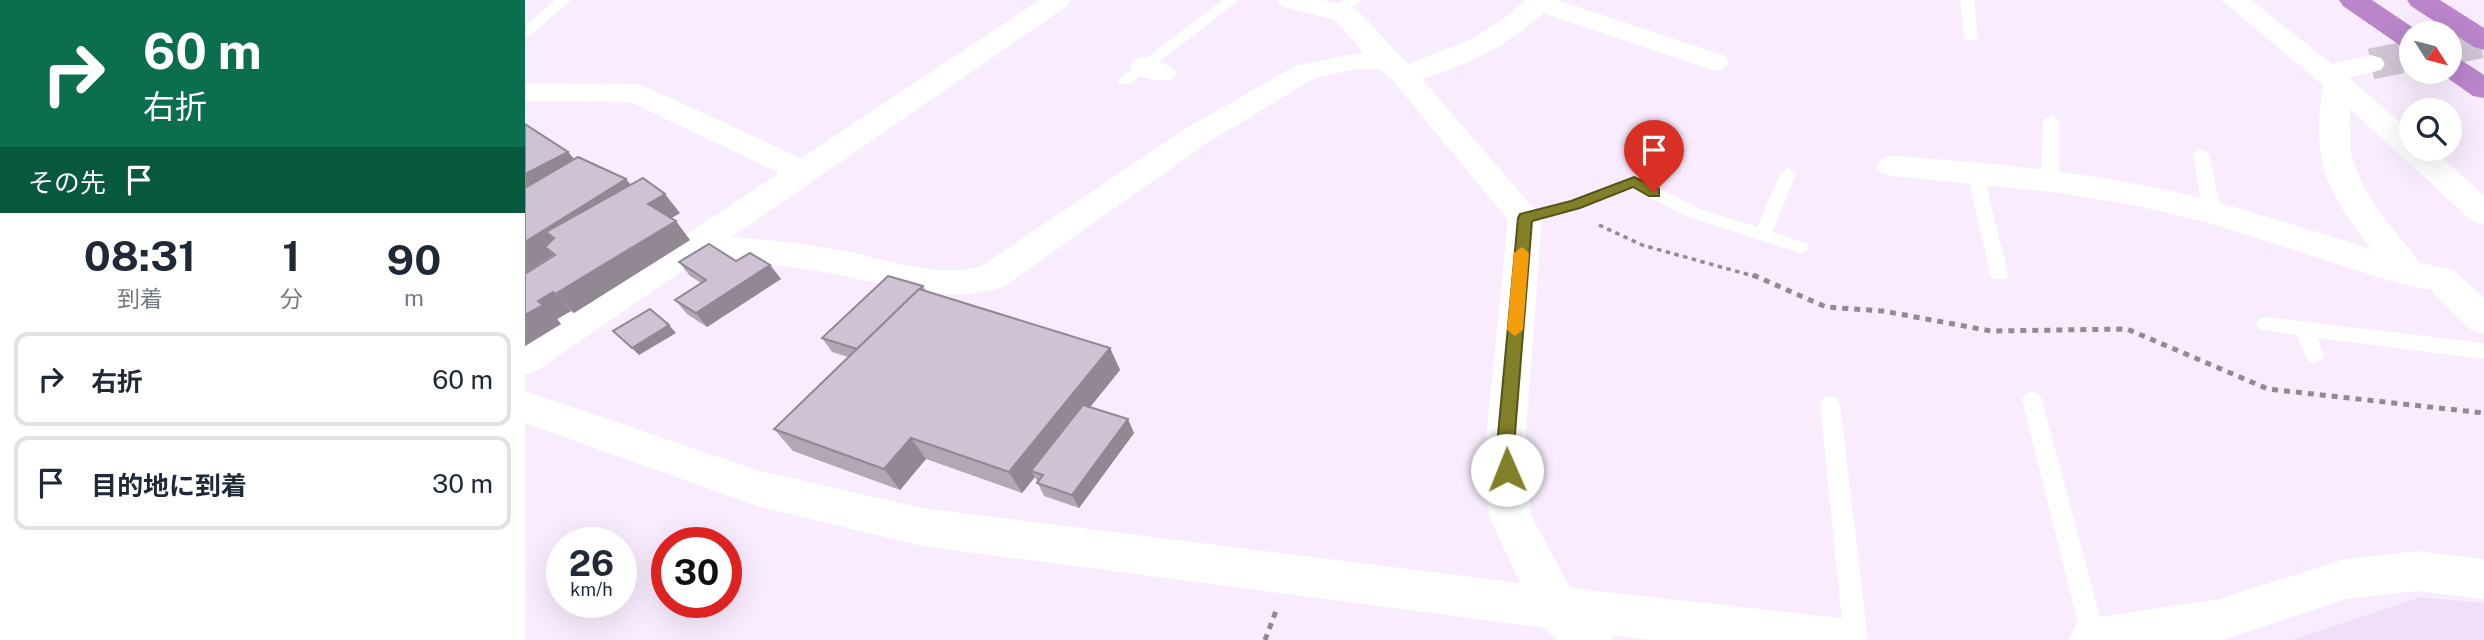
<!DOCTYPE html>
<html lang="ja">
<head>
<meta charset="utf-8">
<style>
  body { margin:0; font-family:"Public Sans","Noto Sans JP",sans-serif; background:#f2f2f3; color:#1f2937; height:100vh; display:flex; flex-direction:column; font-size:26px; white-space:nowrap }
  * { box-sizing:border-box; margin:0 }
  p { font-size:23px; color:#747a83 }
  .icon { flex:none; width:38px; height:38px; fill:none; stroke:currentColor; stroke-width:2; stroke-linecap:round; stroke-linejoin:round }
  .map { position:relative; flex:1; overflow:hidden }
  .panel { display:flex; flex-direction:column; background:#fff; width:525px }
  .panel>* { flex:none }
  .top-card { background:#0b6e4f; color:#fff; overflow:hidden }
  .needle { width:46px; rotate:126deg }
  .fabs { position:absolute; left:1874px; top:21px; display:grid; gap:14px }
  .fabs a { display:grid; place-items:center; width:63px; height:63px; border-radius:50%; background:#fff; box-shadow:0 7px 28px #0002; font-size:35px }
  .speed { position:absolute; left:21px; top:527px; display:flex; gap:14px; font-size:35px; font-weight:700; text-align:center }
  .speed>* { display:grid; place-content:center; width:91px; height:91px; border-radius:50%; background:#fff; box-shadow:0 7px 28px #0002; line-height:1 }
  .speed small { font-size:18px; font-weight:400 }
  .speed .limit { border:10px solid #d22; background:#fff; color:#111 }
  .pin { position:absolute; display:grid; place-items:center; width:60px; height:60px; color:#fff; margin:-72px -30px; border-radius:50% 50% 50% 0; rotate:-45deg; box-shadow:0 0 7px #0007 }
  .pin .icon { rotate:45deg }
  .me { position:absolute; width:77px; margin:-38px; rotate:359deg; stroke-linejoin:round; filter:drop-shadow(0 0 5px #0008) }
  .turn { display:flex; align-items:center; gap:24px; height:147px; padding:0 28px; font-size:32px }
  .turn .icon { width:91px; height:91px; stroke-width:2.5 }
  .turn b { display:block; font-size:49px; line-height:60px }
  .then { display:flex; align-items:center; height:66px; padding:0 28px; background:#0003; gap:14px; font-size:26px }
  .eta { display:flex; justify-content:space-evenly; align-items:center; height:119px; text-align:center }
  .eta b { font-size:42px; font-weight:700; line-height:49px }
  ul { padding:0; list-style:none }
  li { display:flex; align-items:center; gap:21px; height:94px; margin:0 14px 10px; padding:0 14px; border:4px solid #e0e1e3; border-radius:14px }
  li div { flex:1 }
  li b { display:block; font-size:26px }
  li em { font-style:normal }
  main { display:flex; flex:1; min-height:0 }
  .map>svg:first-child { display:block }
  .built { fill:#f1dff7 }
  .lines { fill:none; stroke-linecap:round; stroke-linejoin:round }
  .minor-tunnel { stroke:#d0c5d4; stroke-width:31; stroke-dasharray:31 16; stroke-linecap:butt }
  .path-far1 { stroke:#928995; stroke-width:3.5; stroke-dasharray:4.5 4.5; stroke-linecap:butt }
  .path { stroke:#928995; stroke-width:5; stroke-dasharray:6 6; stroke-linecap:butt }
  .service { fill:#fff; fill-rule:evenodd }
  .minor { fill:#fff; fill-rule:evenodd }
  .motorway { fill:#ba85cb; fill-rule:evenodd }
  .wall { fill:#b2a7b5 }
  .shaded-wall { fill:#918894 }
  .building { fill:#cfc2d3; stroke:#918894; stroke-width:2 }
  .route { fill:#817f27; stroke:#545319; stroke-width:2 }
  .slow { fill:#f59e0b }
</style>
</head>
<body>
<main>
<section class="panel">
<div class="top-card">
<div class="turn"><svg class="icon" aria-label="right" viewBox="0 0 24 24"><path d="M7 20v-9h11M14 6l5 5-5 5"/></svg><div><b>60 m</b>右折</div></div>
<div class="then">その先<svg class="icon" aria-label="arrive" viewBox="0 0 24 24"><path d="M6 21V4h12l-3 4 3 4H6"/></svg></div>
</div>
<div class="eta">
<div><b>08:31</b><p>到着</p></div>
<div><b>1</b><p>分</p></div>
<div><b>90</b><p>m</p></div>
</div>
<ul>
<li><svg class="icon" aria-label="right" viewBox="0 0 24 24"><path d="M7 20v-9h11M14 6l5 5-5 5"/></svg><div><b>右折</b></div><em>60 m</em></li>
<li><svg class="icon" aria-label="arrive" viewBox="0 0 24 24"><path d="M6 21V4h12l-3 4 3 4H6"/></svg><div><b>目的地に到着</b></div><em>30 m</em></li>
</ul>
</section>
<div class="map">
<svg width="1959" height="640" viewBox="0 0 1959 640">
  <rect width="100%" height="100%" fill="#f9ecfe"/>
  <path class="built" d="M1895,597L1959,603V640H1766Z"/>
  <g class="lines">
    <path class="minor-tunnel" d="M1925,49L1959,42
      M1846,64L1886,56"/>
    <path class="path-far1" d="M1074,225L1117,245L1232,277"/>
    <path class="path" d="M1228,275L1301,307L1358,311L1466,331L1602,329L1743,389L1959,413
      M740,640L751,611"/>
    <path class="service" d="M30,0H46L5,36L0,37V26Z
      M698,0H714L605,84H595L592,81L595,78Z
      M820,0H838L815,14H805V8Z
      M1435,0H1449L1453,37L1451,40H1441L1439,37Z
      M1526,115L1534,120V182L1525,188L1516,182L1518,120Z
      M1676,149L1684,154L1696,212L1687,218L1678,212L1668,154Z
      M1450,167L1458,172L1483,274L1481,279H1467L1465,274L1442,172Z
      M1263,168L1271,174L1247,232L1281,243L1284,247L1281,251L1275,253L1163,217L1108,189L1056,209L1000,224L991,218L994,214L1045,200L1109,176L1175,209L1232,227L1255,174Z
      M1741,317L1959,343V359L1793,338L1799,355L1796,360L1789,363L1782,360L1772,335L1734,329L1731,324L1734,319Z
      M1507,392L1514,394L1517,400L1581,640H1557L1497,400L1500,394Z
      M1305,396L1312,398L1315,404L1343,640H1319L1295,404L1298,398Z"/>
    <path class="minor" d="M515,0H546L542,6L207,237C243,240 279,243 315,250C362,259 407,278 455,267L660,129L770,66L838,52L810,20L756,6L752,0H797L830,8L883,64L942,41L977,20L1001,0H1032L1200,56L1204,62L1200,68L1190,71L1018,13C985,45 941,66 897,79L1017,218L1000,446L1006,515L1045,588L1316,618L1332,624L1339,640H1126L1086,635L1088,640H1032L1020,628L397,546L232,506L0,423V391L232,470L397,508L995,583L964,516L960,446L983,220L868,81L854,69H832L790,78L682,143L478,287C411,307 363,283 299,272C258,265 217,262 176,258L13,370L0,375V341L254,173L105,102L0,101V83L110,84L121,87L276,158Z
      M1696,0H1726L1807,64L1846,55L1856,58L1860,64L1856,70L1824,78L1886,132V149H1907L1959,195V224L1947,221L1825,109L1826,154L1838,186L1852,209L1895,263L1929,270L1959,298V334L1946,330L1906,290L1872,283L1681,222L1608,205L1528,192L1367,176L1356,173L1351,166L1356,159L1367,156C1461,162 1554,171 1646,191C1714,206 1780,229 1846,249C1800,189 1786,161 1798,85Z
      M619,57L647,67L652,73L647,79C633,83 613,79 605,66L609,60Z
      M1892,551L1959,559V599L1892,591L1820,599L1698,640H1544L1551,624L1567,618L1694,599L1820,559Z"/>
    <path class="motorway" d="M1814,0H1847L1896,33H1886V49L1876,46L1818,6Z
      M1882,0H1915L1959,28V50L1949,47L1886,6Z
      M1925,57L1936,60L1959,75V98L1948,96L1914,72H1925Z"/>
  </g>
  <path class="wall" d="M0,124L43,152L49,159L105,185L155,213L146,218L165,240L49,313L46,311L32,319L36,324L0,346L29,256L28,255L0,273Z
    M211,261L245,265L256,279L182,327L162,314L150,300L176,283L165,276L154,262Z
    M398,286L401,291L585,348L595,370L565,407L609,433L554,508L519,496L510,477L497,493L401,459L375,490L268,451L249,429L323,357L307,352L297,338Z"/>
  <path class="shaded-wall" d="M43,152L59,171L0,203V174Z
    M101,179L117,198L29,238L21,232L37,249L20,247L28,255L0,273V242Z
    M140,194L155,213L138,223L123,204Z
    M151,221L165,240L49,313L30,294Z
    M245,265L256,279L182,327L171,313Z
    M28,292L46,311L32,319L36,324L0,346V315L13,301Z
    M144,325L151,333L114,355L107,348Z
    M585,348L595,370L512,473L506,471L510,477L497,493L484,472Z
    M603,419L609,433L554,508L547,495Z
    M386,438L401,459L375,490L359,469Z"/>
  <path class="building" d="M0,124L43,152L0,174Z
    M53,157L101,179L0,242V188Z
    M118,178L140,194L123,204L151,221L30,294L28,292L13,301L18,305L0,315V274L30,255L20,247L29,238L21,232Z
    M184,244L211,261L225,253L245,265L171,313L150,300L181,280L154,262Z
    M363,276L398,286L395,289H394L332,349L297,338Z
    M394,289L585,348L484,472L386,438L359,469L249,429Z
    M125,309L144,325L107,348L88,331Z
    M558,405L603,419L547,495L512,483L518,475L506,471Z"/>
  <path class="route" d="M1109,177L1134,189V196H1124L1108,187L1055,208L1007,221L989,446L991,470L988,475L982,477L976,475L972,446L993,218L995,214L1046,201Z"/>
  <path class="slow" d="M997,247L1004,253L998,330L990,336L982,330L989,253Z"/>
</svg>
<div class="fabs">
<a><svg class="needle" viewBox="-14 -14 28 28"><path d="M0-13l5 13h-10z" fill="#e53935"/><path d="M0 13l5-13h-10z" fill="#747a83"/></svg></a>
<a><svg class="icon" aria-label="search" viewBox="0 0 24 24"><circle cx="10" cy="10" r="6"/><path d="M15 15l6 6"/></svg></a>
</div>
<div class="speed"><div>26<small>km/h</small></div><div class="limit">30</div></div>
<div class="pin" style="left:1129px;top:192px;background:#d93025"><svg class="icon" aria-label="arrive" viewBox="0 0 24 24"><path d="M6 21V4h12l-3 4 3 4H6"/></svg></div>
<svg class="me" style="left:982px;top:470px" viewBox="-20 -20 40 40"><circle r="19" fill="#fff"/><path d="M0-13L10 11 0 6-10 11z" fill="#817f27"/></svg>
</div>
</main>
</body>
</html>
